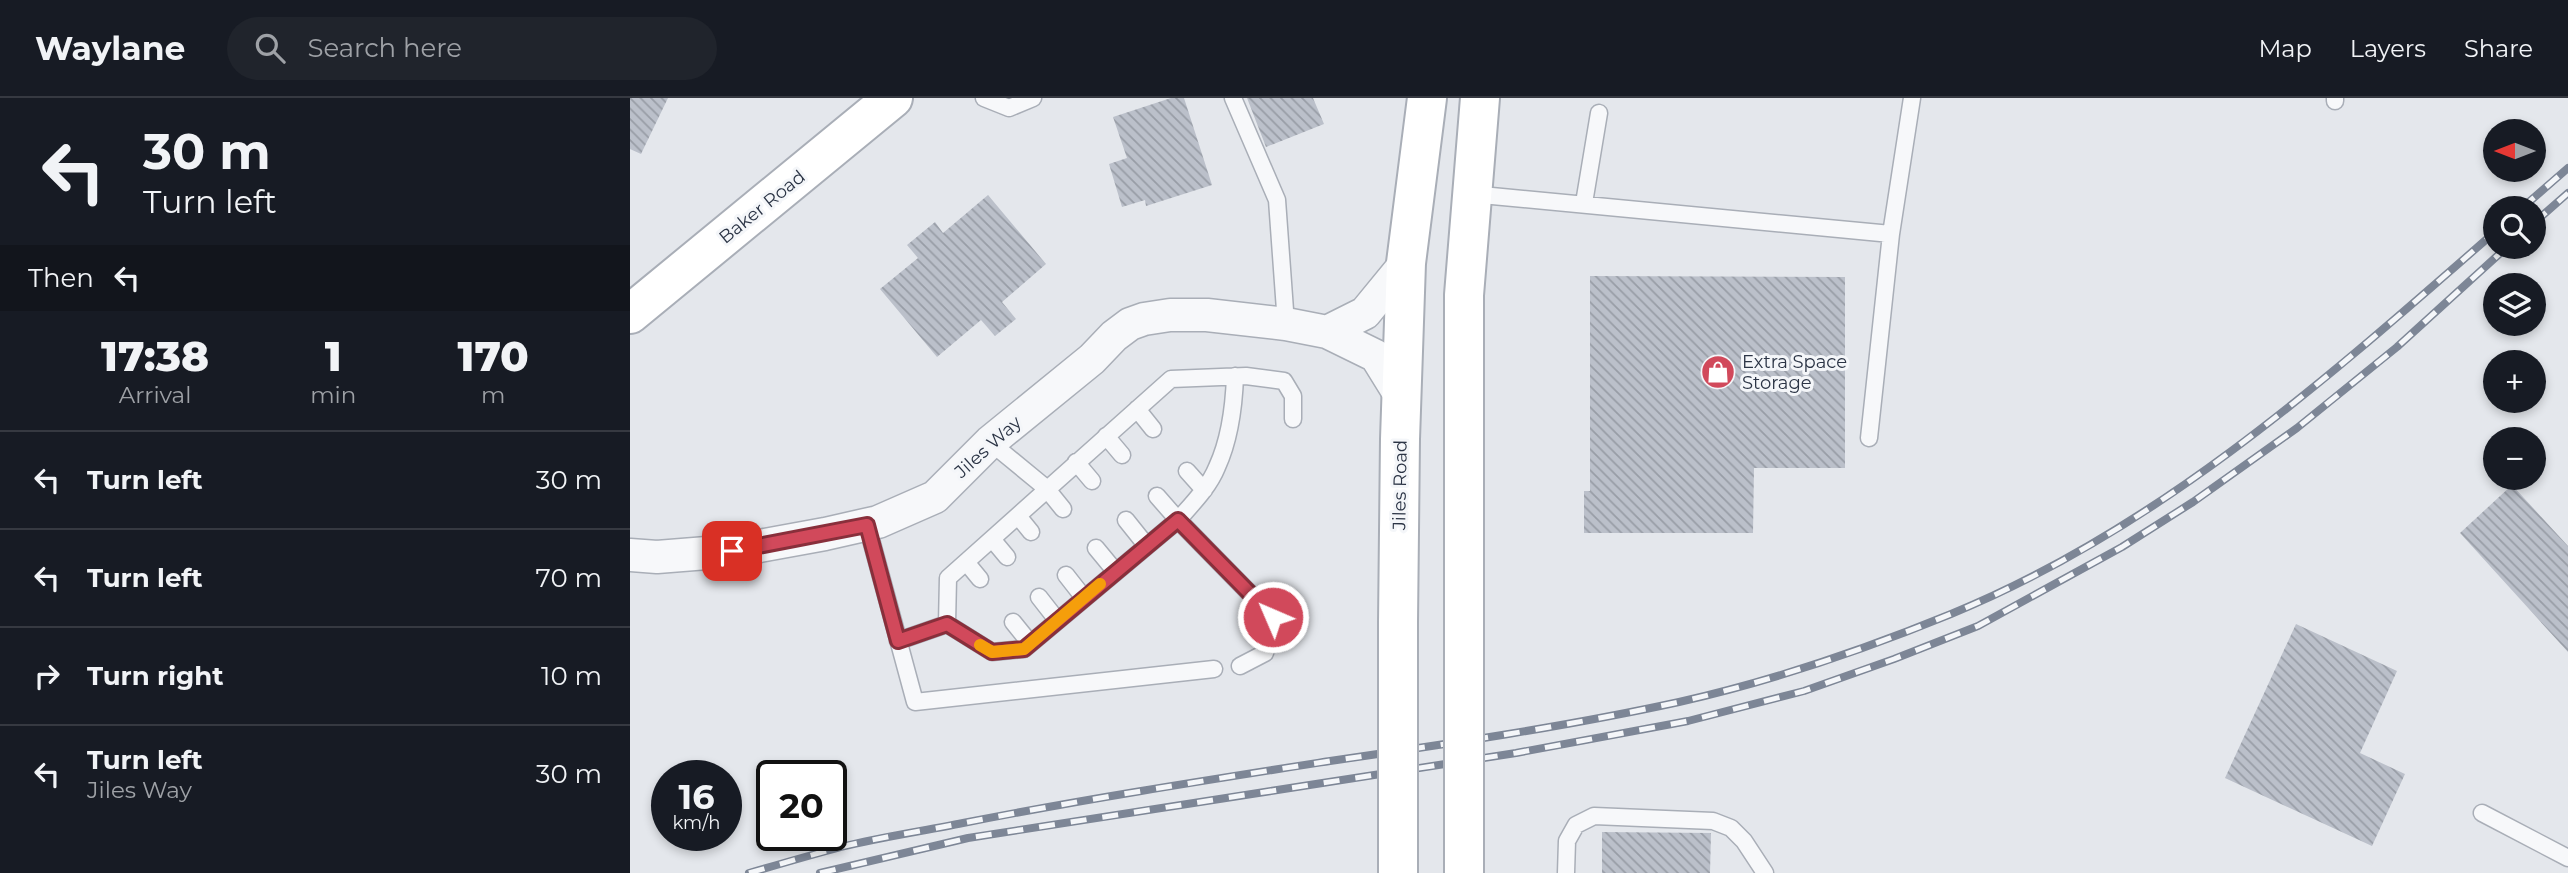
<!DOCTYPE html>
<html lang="en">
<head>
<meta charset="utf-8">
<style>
  body { margin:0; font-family:Montserrat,sans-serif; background:#20242c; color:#f1f3f6; height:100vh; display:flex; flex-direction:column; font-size:26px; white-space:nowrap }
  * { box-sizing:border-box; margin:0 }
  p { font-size:23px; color:#9ea1a6 }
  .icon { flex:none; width:38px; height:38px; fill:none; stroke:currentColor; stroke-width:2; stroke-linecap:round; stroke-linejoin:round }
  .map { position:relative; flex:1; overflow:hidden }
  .panel { display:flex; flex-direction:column; background:#171b24; width:630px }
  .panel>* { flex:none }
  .banner { background:#171b24; color:#f1f3f6; overflow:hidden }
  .needle { width:46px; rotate:270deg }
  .buttons { position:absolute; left:1853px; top:21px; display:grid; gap:14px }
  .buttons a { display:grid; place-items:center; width:63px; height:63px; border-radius:50%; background:#171b24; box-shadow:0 4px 10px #0003; font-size:35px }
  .speed { position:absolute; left:21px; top:662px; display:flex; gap:14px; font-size:35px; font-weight:700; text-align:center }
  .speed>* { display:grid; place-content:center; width:91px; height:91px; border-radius:50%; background:#171b24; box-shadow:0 4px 10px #0003; line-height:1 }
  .speed small { font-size:18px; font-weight:400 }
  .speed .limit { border:4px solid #111; border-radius:10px; background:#fff; color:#111 }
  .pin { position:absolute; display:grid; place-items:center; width:60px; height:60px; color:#fff; margin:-30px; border-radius:14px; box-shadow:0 4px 10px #0006 }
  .me { position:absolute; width:77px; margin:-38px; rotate:315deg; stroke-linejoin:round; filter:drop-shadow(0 0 5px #0008) }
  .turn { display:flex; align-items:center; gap:24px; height:147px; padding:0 28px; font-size:32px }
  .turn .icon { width:91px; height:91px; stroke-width:2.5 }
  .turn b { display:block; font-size:49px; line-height:60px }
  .then { display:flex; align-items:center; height:66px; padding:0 28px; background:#0003; gap:14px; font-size:26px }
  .eta { display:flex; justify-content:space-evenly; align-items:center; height:119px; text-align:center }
  .eta b { font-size:42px; font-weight:800; line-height:49px }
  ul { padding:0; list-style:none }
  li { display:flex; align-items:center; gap:21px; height:98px; padding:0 28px; border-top:2px solid #363941 }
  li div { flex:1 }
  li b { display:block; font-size:26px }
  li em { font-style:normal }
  header { display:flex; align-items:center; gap:42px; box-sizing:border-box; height:98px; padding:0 35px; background:#171b24; border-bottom:2px solid #363941 }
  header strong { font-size:33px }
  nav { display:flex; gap:38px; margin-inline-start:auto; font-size:24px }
  .search { width:490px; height:63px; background:#20242c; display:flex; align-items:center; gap:18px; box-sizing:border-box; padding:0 24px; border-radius:38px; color:#9ea1a6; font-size:26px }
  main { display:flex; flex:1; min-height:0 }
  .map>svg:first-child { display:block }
  .building { fill:url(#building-back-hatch) }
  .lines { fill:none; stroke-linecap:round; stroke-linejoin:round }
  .lane-casing { stroke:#a9aeb7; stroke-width:19 }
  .street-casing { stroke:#a9aeb7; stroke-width:35 }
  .secondary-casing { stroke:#a9aeb7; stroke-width:42 }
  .lane { stroke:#f7f8fa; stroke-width:16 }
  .street { stroke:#f7f8fa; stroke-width:32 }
  .secondary { stroke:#fff; stroke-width:38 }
  .rail-casing { stroke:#7d8696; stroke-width:8 }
  .rail { stroke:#f4f6f9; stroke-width:5; stroke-dasharray:16; stroke-linecap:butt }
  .secondary-bridge-casing { stroke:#a9aeb7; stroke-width:42; stroke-linecap:butt }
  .secondary-bridge { stroke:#fff; stroke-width:38 }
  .route-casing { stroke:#882f3b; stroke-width:18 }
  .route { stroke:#d1495b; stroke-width:12 }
  .slow { stroke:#f59e0b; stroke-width:12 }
  .labels { text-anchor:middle; stroke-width:6; stroke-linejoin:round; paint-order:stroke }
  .street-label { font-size:18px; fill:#2b3445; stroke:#f4f6f9 }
  .poi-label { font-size:18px; fill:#2b3445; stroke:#f4f6f9; text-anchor:start }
</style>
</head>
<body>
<header>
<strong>Waylane</strong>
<div class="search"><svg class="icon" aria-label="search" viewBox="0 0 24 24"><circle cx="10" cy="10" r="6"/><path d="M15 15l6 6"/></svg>Search here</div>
<nav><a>Map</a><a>Layers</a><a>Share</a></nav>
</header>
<main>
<section class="panel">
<div class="banner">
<div class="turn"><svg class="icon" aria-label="left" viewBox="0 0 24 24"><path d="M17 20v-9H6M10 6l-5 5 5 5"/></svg><div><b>30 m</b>Turn left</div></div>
<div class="then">Then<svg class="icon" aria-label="left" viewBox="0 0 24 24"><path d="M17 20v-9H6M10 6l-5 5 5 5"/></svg></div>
</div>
<div class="eta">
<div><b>17:38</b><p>Arrival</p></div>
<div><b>1</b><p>min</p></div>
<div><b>170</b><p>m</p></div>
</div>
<ul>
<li><svg class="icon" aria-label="left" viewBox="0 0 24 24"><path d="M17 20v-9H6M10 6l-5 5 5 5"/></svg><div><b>Turn left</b></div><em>30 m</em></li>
<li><svg class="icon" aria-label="left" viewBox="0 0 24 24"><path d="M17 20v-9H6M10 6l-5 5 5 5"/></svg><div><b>Turn left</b></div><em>70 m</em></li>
<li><svg class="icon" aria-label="right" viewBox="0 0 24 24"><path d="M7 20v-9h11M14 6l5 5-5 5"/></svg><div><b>Turn right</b></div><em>10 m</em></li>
<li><svg class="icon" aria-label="left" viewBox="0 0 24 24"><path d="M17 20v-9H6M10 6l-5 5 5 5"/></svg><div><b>Turn left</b><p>Jiles Way</p></div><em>30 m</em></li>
</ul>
</section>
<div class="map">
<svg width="1938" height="775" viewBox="0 0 1938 775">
  <defs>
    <pattern id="building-back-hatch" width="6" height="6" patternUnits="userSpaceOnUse" patternTransform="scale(1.75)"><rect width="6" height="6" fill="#bbc0ca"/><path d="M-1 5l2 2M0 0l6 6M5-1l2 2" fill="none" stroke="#989da6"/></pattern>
  </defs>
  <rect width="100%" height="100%" fill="#e4e7ec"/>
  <path class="building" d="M0,0H38L11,56L0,51Z
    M541,0H554L582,87L516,108L515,102L492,109L479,66L497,60L483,19Z
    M617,0H683L694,26L636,49Z
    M358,97L416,166L372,204L386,221L365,238L351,222L307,259L250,191L288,160L277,147L305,124L313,135Z
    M960,178L1215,179V370H1124L1123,435H954V393H960Z
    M1882,387L1938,448V554L1830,435Z
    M1666,526L1767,573L1730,655L1775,676L1742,748L1595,680Z
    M972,734L1081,735L1080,775H972Z"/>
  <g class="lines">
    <g class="lane-casing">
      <path id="lane" d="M354,0L379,10L403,0
        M603,0L647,102L656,226
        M1705,3V0
        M841,96L1261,136L1282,0
        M954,105L969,15
        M605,278C604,307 599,343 587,369C579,389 562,406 548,422L643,519
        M507,311L523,331
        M476,338L492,357
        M1239,340L1261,136
        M360,344L416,390L433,411
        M446,364L462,383
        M557,373L574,392
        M388,418L401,434
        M496,422L516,447
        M237,427L285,604L584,571
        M362,441L377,459
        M466,450L485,473
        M336,464L350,481
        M436,477L454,500
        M409,499L427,522
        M383,524L400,545
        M317,526L318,480L541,281L616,278L654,283L663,298V321
        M317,526L362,554L394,551L548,422L527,398
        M268,543L317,526
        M610,568L635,555L647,500
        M1852,715L1938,760
        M936,775L937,743L946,727L964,718L1083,723L1101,730L1114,743L1135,775"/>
    </g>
    <g class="street-casing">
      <path id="street" d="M697,234L735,215L776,165
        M0,457L27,459L102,453L195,436L248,424L305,399L360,344L462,261L484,238L500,226L514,221L540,217H577L656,226L697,234L746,258L772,300"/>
    </g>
    <g class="secondary-casing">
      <path id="secondary" d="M0,216L263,0
        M834,506V197L850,0
        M768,525L770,341L776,165L797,0"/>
    </g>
    <use href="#lane" class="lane"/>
    <use href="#street" class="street"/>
    <use href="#secondary" class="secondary"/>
    <g class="rail-casing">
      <path id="rail" d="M1892,110L1938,70
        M1904,125L1938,95
        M119,775C150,766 181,757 211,749C251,739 293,733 333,725C455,701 578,682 700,663C817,646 934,629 1049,604C1142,583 1233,552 1321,516C1529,431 1699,279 1866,133
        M190,775L338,740L886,655L1058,623L1174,593L1264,561L1348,528L1492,449L1563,404L1667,330L1767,249L1877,149"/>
    </g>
    <use href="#rail" class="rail"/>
    <g class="secondary-bridge-casing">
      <path id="secondary-bridge" d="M834,506V775
        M768,525V775"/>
    </g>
    <use href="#secondary-bridge" class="secondary-bridge"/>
  </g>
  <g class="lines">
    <g class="route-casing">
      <path id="route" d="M102,453L237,427L268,543L317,526L362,554L394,551L548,422L643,519"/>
    </g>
    <use href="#route" class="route"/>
    <path class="slow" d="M350,547L362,554L394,551L470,486"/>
  </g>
  <defs>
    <g id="shop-disc" transform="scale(1.75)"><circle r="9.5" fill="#d1495b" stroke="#f4f6f9"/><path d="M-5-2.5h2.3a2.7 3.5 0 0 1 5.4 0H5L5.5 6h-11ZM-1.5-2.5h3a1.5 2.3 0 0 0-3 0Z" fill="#fff"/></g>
  </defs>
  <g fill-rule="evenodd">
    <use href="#shop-disc" x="1088" y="274"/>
  </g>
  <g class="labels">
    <g class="street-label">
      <text transform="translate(132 109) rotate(-39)" y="6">Baker Road</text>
      <text transform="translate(358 349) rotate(-42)" y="6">Jiles Way</text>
      <text transform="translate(770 387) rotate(-89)" y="6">Jiles Road</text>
    </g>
    <g class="poi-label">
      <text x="1112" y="270">Extra Space<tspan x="1112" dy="21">Storage</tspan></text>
    </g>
  </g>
</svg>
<div class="buttons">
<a><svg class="needle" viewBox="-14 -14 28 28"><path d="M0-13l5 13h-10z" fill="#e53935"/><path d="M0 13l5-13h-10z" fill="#9ea1a6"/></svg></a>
<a><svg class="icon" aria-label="search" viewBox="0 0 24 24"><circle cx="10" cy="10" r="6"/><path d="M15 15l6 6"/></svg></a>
<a><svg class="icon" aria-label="layers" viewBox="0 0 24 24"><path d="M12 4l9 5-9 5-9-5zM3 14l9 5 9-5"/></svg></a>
<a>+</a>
<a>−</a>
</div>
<div class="speed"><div>16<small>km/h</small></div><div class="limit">20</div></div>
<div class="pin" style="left:102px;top:453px;background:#d93025"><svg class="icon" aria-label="arrive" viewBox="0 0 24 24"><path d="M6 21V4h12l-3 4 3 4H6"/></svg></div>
<svg class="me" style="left:643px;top:519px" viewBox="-20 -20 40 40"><circle r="17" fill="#d1495b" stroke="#fff" stroke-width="3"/><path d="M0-11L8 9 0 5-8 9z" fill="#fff"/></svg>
</div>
</main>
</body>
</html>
